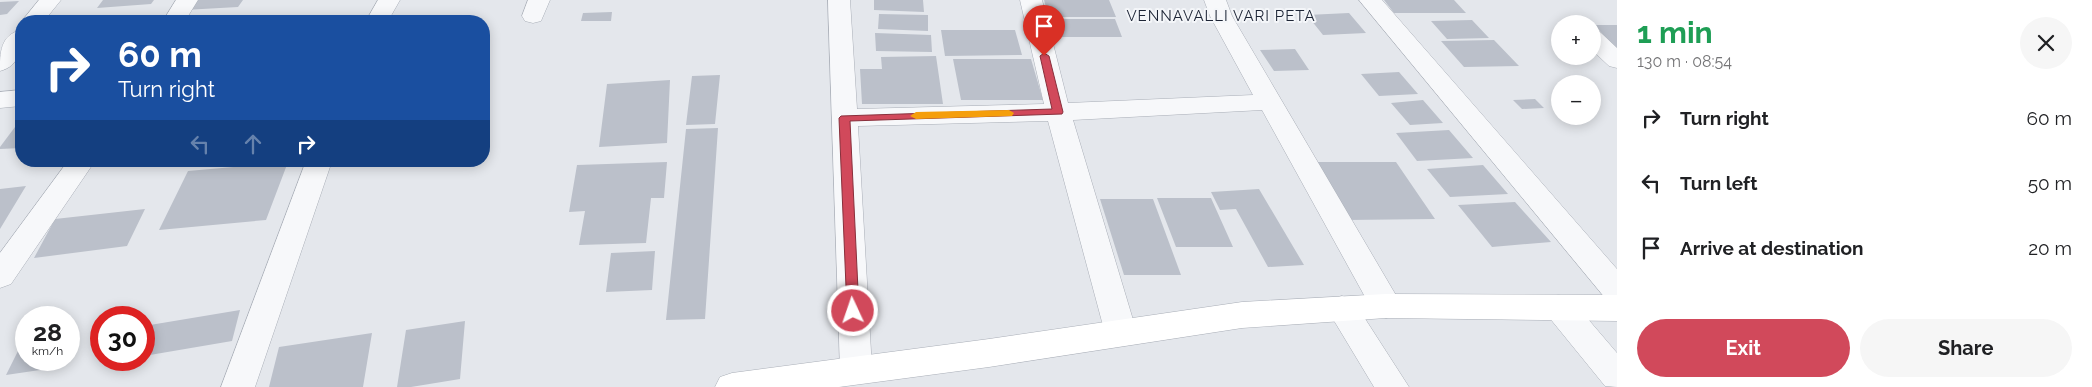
<!DOCTYPE html>
<html lang="en">
<head>
<meta charset="utf-8">
<style>
  body { margin:0; font-family:Raleway,sans-serif; background:#f6f6f6; color:#202124; height:100vh; display:flex; flex-direction:column; font-size:19px; white-space:nowrap }
  * { box-sizing:border-box; margin:0 }
  p { font-size:16px; color:#757577 }
  .icon { flex:none; width:28px; height:28px; fill:none; stroke:currentColor; stroke-width:2; stroke-linecap:round; stroke-linejoin:round }
  .map { position:relative; flex:1; overflow:hidden }
  .drawer { display:flex; flex-direction:column; background:#fff; width:475px }
  .drawer>* { flex:none }
  .hud { position:absolute; left:15px; top:15px; width:475px; height:152px; border-radius:20px; box-shadow:0 2px 12px #0003; background:#1a4fa0; color:#fff; overflow:hidden }
  .controls { position:absolute; left:1551px; top:15px; display:grid; gap:10px }
  .controls a { display:grid; place-items:center; width:50px; height:50px; border-radius:50%; background:#fff; box-shadow:0 2px 12px #0003; font-size:25px }
  .speed { position:absolute; left:15px; top:306px; display:flex; gap:10px; font-size:25px; font-weight:700; text-align:center }
  .speed>* { display:grid; place-content:center; width:65px; height:65px; border-radius:50%; background:#fff; box-shadow:0 2px 12px #0003; line-height:1 }
  .speed small { font-size:12px; font-weight:400 }
  .speed .limit { border:8px solid #d22; background:#fff; color:#111 }
  .pin { position:absolute; display:grid; place-items:center; width:42px; height:42px; color:#fff; margin:-51px -21px; border-radius:50% 50% 50% 0; rotate:-45deg; box-shadow:0 0 5px #0007 }
  .pin .icon { rotate:45deg }
  .me { position:absolute; width:55px; margin:-28px; rotate:357deg; stroke-linejoin:round; filter:drop-shadow(0 0 4px #0008) }
  .turn { display:flex; align-items:center; gap:18px; height:105px; padding:0 20px; font-size:22px }
  .turn .icon { width:65px; height:65px; stroke-width:2.5 }
  .turn b { display:block; font-size:35px; line-height:42px }
  .lanes { display:flex; align-items:center; height:48px; padding:0 20px; background:#0003; justify-content:center; gap:25px; direction:ltr }
  .lanes .off { opacity:.35 }
  .round { display:grid; place-items:center; flex:none; width:52px; height:52px; border-radius:26px; background:#f6f6f6 }
  .summary { display:flex; align-items:center; justify-content:space-between; height:85px; padding:0 20px }
  h1 { font-size:30px; font-weight:700; line-height:38px; color:#1e9e55 }
  .primary-button { display:flex; gap:10px; margin-top:auto; padding:10px 20px }
  .primary-button a { flex:1; height:58px; border-radius:30px; background:#d1495b; color:#fff; font-size:20px; font-weight:700; line-height:58px; text-align:center }
  .primary-button a+a { background:#f6f6f6; color:#202124 }
  ul { padding:0; list-style:none }
  li { display:flex; align-items:center; gap:15px; height:65px; padding:0 20px }
  li div { flex:1 }
  li b { display:block; font-size:19px }
  li em { font-style:normal }
  main { display:flex; flex:1; min-height:0 }
  .map>svg:first-child { display:block }
  .building { fill:#bbc0ca }
  .lines { fill:none; stroke-linecap:round; stroke-linejoin:round }
  .street-casing { stroke:#a9aeb7; stroke-width:1 }
  .secondary-casing { stroke:#a9aeb7; stroke-width:1 }
  .street { fill:#f7f8fa; fill-rule:evenodd }
  .secondary { fill:#fff; fill-rule:evenodd }
  .route { fill:#d1495b; stroke:#882f3b }
  .slow { fill:#f59e0b }
  .labels { text-anchor:middle; stroke-width:4; stroke-linejoin:round; paint-order:stroke }
  .neighbourhood-label { font-size:15px; letter-spacing:1px; fill:#1d2536; stroke:#f4f6f9 }
</style>
</head>
<body>
<main>
<div class="map">
<svg width="1617" height="387" viewBox="0 0 1617 387">
  <rect width="100%" height="100%" fill="#e4e7ec"/>
  <path class="building" d="M103,0H154L151,4L97,8Z
    M190,0H243L238,7L184,10Z
    M874,0H923L924,12L874,10Z
    M1044,0H1109L1116,17H1049Z
    M1384,0H1454L1466,13H1394Z
    M19,1L7,14L0,15V2Z
    M612,12L611,21H581L583,13Z
    M1349,13L1366,33L1323,35L1307,15Z
    M879,14L928,15V31L878,29Z
    M146,16L143,21H88V20Z
    M1050,19H1115L1122,37H1056Z
    M1472,20L1489,38L1447,39L1431,21Z
    M1594,25H1617V47H1615Z
    M941,30H1015L1022,55L945,56Z
    M875,33L931,35L932,52L876,51Z
    M1494,40L1519,66L1464,67L1441,41Z
    M1295,49L1309,70L1274,71L1260,50Z
    M936,56L943,104H862L860,69H882L881,57Z
    M953,59H1031L1043,100H961Z
    M1399,72L1418,94L1379,96L1361,74Z
    M720,75L715,124L686,125L692,76Z
    M670,80L667,143L599,147L607,84Z
    M1535,99L1544,108L1522,109L1513,100Z
    M1423,100L1443,123L1410,125L1391,103Z
    M21,119V148L0,149V147Z
    M718,128L705,319L666,320L686,129Z
    M1449,130L1473,158L1417,161L1396,133Z
    M288,162L266,220L159,230L188,171Z
    M667,162L664,198H651L646,243L579,245L585,211L569,212L577,165Z
    M1314,162H1396L1435,219L1347,220Z
    M1483,165L1508,194L1450,197L1427,169Z
    M26,186L0,229V189Z
    M1259,189L1304,265L1268,267L1236,209L1220,210L1211,192Z
    M1157,198H1211L1233,247H1176Z
    M1100,199H1153L1181,275H1124Z
    M1515,202L1551,242L1492,247L1458,205Z
    M145,209L127,246L34,258L55,219Z
    M655,251L652,290L606,292L611,253Z
    M240,310L232,341L144,356V326Z
    M465,321L460,379L411,387H397L406,330Z
    M372,333L363,387H269L279,347Z
    M26,335V360H45L40,370L6,375Z"/>
  <g class="lines">
    <g class="street-casing">
      <path id="street" d="M39,0H61L44,21H22Z
        M176,0H198L185,21H163Z
        M378,0H400L388,21H366Z
        M528,0H550L541,21L533,23L525,21L522,16Z
        M828,0H850L857,109L1044,104L1020,0H1042L1068,103L1253,95L1210,16L1204,0H1226L1232,16L1397,297L1401,306L1397,315L1386,318L1375,315L1262,110L1073,120L1137,333L1132,342L1121,346L1110,342L1105,333L1048,121L858,126L872,369L868,379L856,383L844,379L840,369Z
        M1359,0H1382L1617,269V302L1606,299Z
        M21,30C22,48 20,66 0,71C0,53 0,35 21,30Z
        M1592,30L1600,32L1617,48V68L1609,66L1592,50Z
        M21,90V106L0,108V92Z
        M68,161H95L11,284L0,288V253Z
        M306,161H332L255,387H221Z
        M1559,295L1570,298L1617,353V387L1605,386L1548,316L1544,307L1548,298Z
        M1342,296L1353,300L1409,387H1374L1327,309L1331,300Z"/>
    </g>
    <g class="secondary-casing">
      <path id="secondary" d="M1386,294L1617,295V321L1386,318L1242,328L989,367L839,387H715L720,377L732,373L989,339L1242,302Z"/>
    </g>
    <use href="#street" class="street"/>
    <use href="#secondary" class="secondary"/>
  </g>
  <path class="route" d="M1044,53L1049,56L1063,112L1062,114L850,121L859,311L858,315L853,317L848,315L847,311L839,118L841,116L1052,109L1040,56Z"/>
  <path class="slow" d="M1009,110L1014,113L1012,116L916,119L910,116L916,112Z"/>
  <g class="labels">
    <g class="neighbourhood-label">
      <text x="1221" y="21">VENNAVALLI VARI PETA</text>
    </g>
  </g>
</svg>
<div class="controls">
<a>+</a>
<a>−</a>
</div>
<div class="speed"><div>28<small>km/h</small></div><div class="limit">30</div></div>
<div class="pin" style="left:1044px;top:56px;background:#d93025"><svg class="icon" aria-label="arrive" viewBox="0 0 24 24"><path d="M6 21V4h12l-3 4 3 4H6"/></svg></div>
<svg class="me" style="left:853px;top:311px" viewBox="-20 -20 40 40"><circle r="17" fill="#d1495b" stroke="#fff" stroke-width="3"/><path d="M0-11L8 9 0 5-8 9z" fill="#fff"/></svg>
<div class="hud">
<div class="turn"><svg class="icon" aria-label="right" viewBox="0 0 24 24"><path d="M7 20v-9h11M14 6l5 5-5 5"/></svg><div><b>60 m</b>Turn right</div></div>
<div class="lanes"><svg class="icon off" aria-label="left" viewBox="0 0 24 24"><path d="M17 20v-9H6M10 6l-5 5 5 5"/></svg><svg class="icon off" aria-label="ahead" viewBox="0 0 24 24"><path d="M12 20V5M6 11l6-6 6 6"/></svg><svg class="icon" aria-label="right" viewBox="0 0 24 24"><path d="M7 20v-9h11M14 6l5 5-5 5"/></svg></div>
</div>
</div>
<section class="drawer">
<div class="summary"><div><h1>1 min</h1><p>130 m · 08:54</p></div><a class="round"><svg class="icon" aria-label="close" viewBox="0 0 24 24"><path d="M6 6l12 12M18 6L6 18"/></svg></a></div>
<ul>
<li><svg class="icon" aria-label="right" viewBox="0 0 24 24"><path d="M7 20v-9h11M14 6l5 5-5 5"/></svg><div><b>Turn right</b></div><em>60 m</em></li>
<li><svg class="icon" aria-label="left" viewBox="0 0 24 24"><path d="M17 20v-9H6M10 6l-5 5 5 5"/></svg><div><b>Turn left</b></div><em>50 m</em></li>
<li><svg class="icon" aria-label="arrive" viewBox="0 0 24 24"><path d="M6 21V4h12l-3 4 3 4H6"/></svg><div><b>Arrive at destination</b></div><em>20 m</em></li>
</ul>
<div class="primary-button"><a>Exit</a><a>Share</a></div>
</section>
</main>
</body>
</html>
